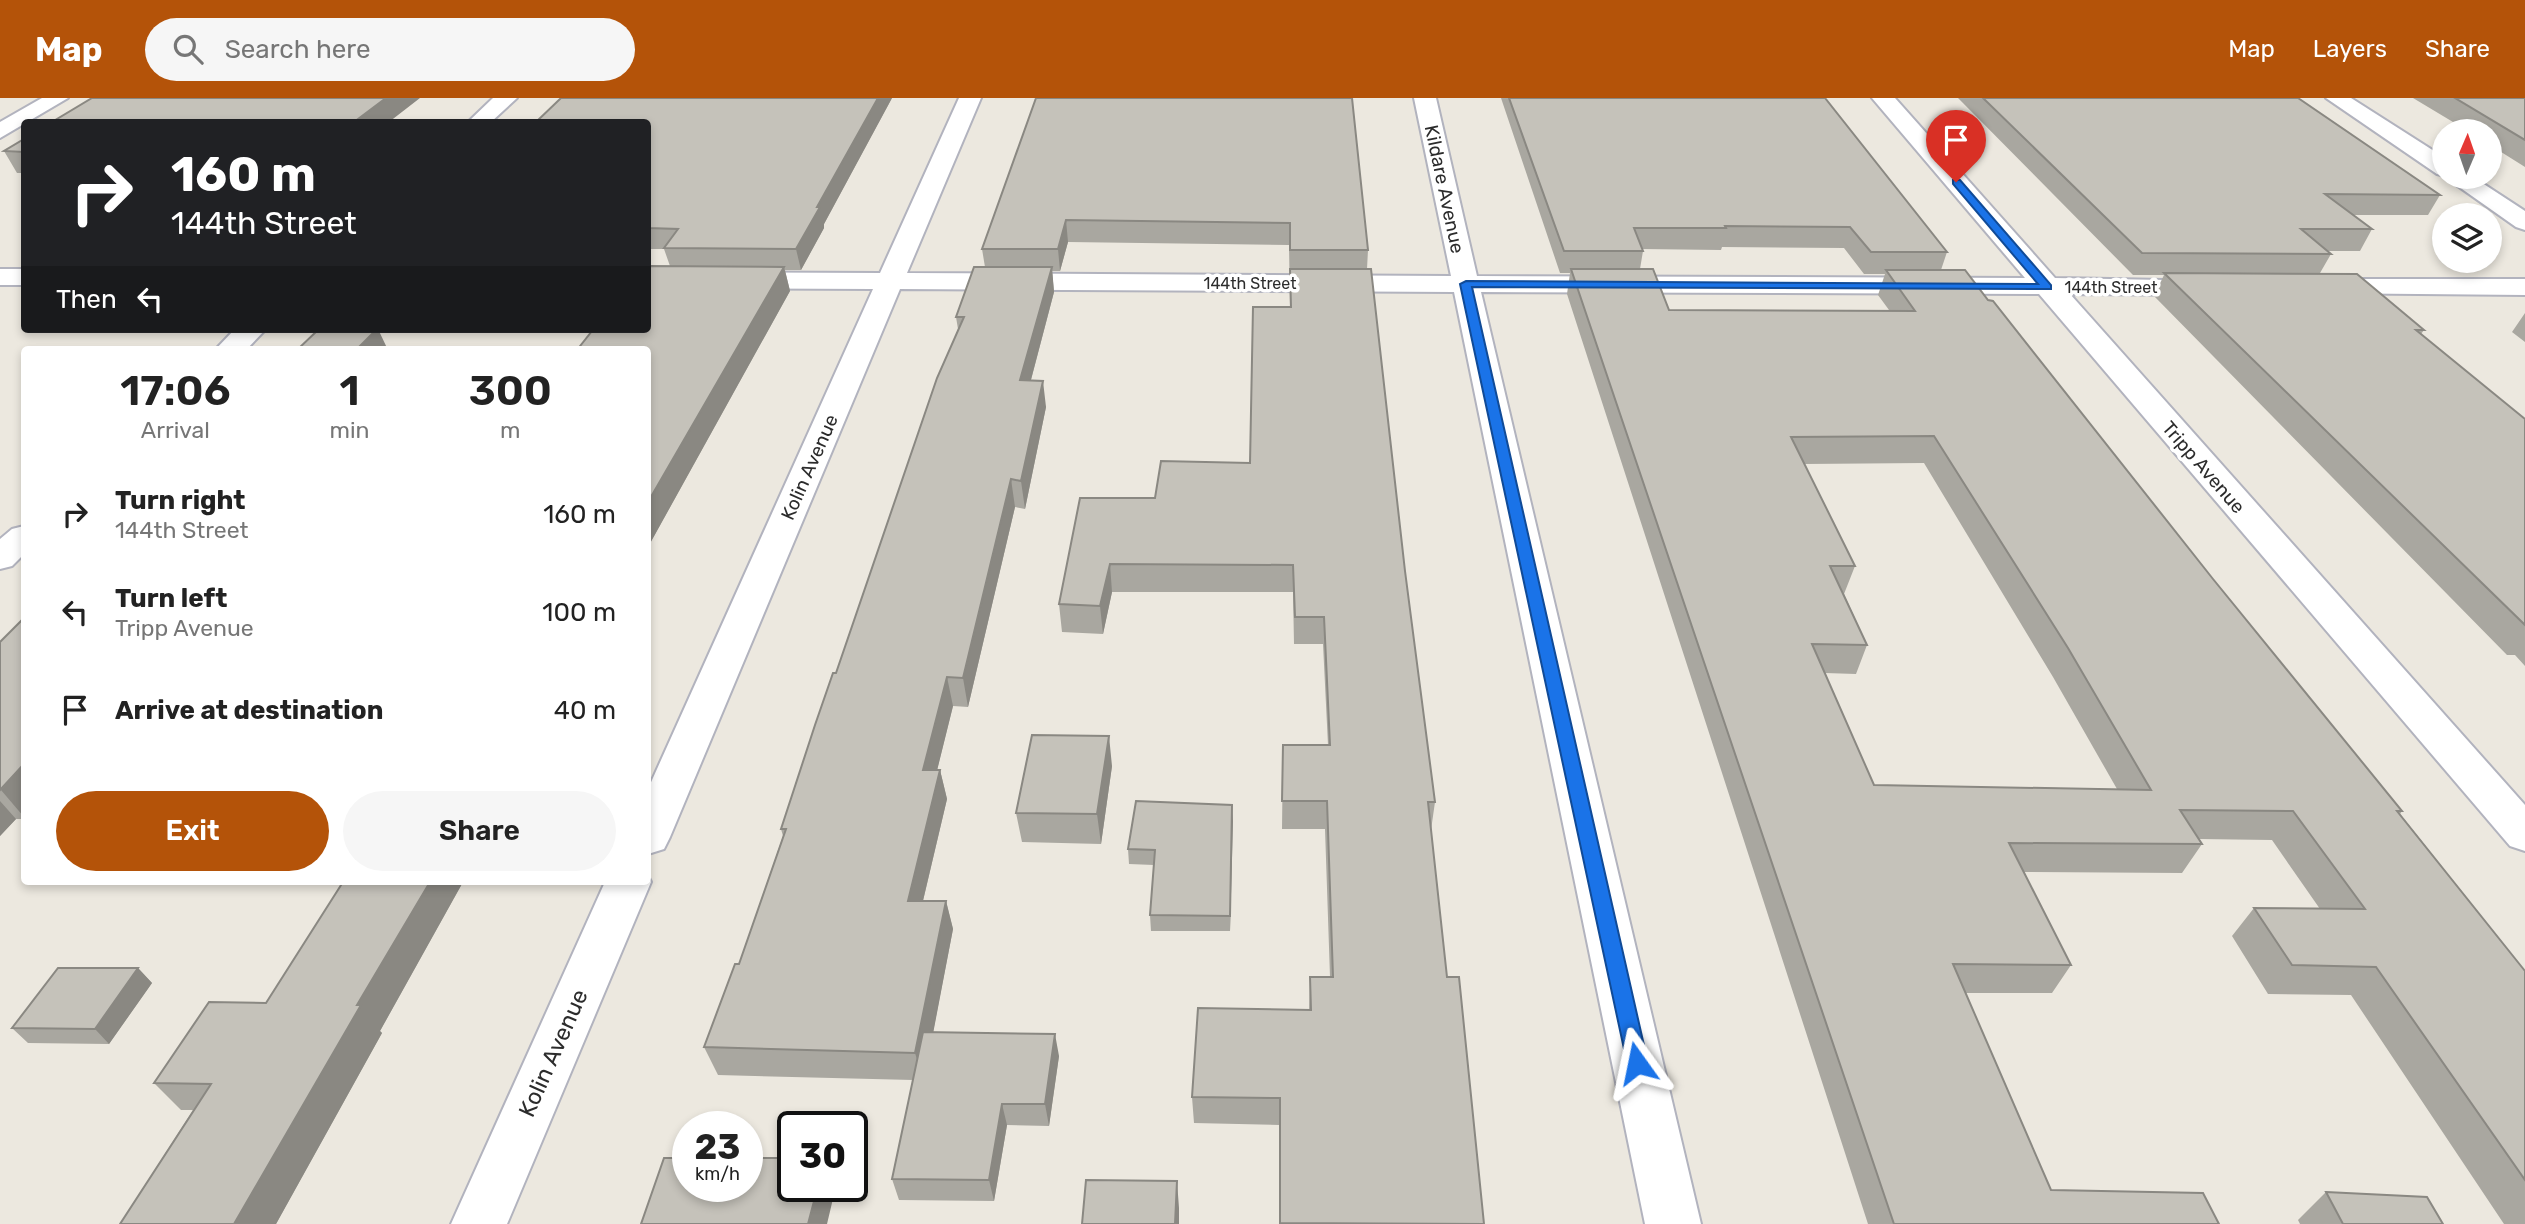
<!DOCTYPE html>
<html lang="en">
<head>
<meta charset="utf-8">
<style>
  body { margin:0; font-family:Rubik,sans-serif; background:#f6f6f6; color:#222; height:100vh; display:flex; flex-direction:column; font-size:26px; white-space:nowrap }
  * { box-sizing:border-box; margin:0 }
  p { font-size:23px; color:#767676 }
  .icon { flex:none; width:38px; height:38px; fill:none; stroke:currentColor; stroke-width:2; stroke-linecap:round; stroke-linejoin:round }
  .map { position:relative; flex:1; overflow:hidden }
  .details { position:absolute; left:21px; top:248px; width:630px; height:539px; display:flex; flex-direction:column; background:#fff; border-radius:7px; box-shadow:0 4px 10px #0003 }
  .details>* { flex:none }
  .banner { position:absolute; left:21px; top:21px; width:630px; height:214px; border-radius:7px; box-shadow:0 4px 10px #0003; background:#202124; color:#fff; overflow:hidden }
  .needle { width:46px; rotate:2deg }
  .buttons { position:absolute; left:2432px; top:21px; display:grid; gap:14px }
  .buttons a { display:grid; place-items:center; width:70px; height:70px; border-radius:50%; background:#fff; box-shadow:0 4px 10px #0003; font-size:35px }
  .speed { position:absolute; left:672px; top:1013px; display:flex; gap:14px; font-size:35px; font-weight:700; text-align:center }
  .speed>* { display:grid; place-content:center; width:91px; height:91px; border-radius:50%; background:#fff; box-shadow:0 4px 10px #0003; line-height:1 }
  .speed small { font-size:18px; font-weight:400 }
  .speed .limit { border:4px solid #111; border-radius:10px; background:#fff; color:#111 }
  .pin { position:absolute; display:grid; place-items:center; width:60px; height:60px; color:#fff; margin:-72px -30px; border-radius:50% 50% 50% 0; rotate:-45deg; box-shadow:0 0 7px #0007 }
  .pin .icon { rotate:45deg }
  .me { position:absolute; width:77px; margin:-38px; rotate:348deg; stroke-linejoin:round; filter:drop-shadow(0 0 5px #0008) }
  .turn { display:flex; align-items:center; gap:24px; height:147px; padding:0 35px; font-size:32px }
  .turn .icon { width:91px; height:91px; stroke-width:2.5 }
  .turn b { display:block; font-size:49px; line-height:60px }
  .then { display:flex; align-items:center; height:66px; padding:0 35px; background:#0003; gap:14px; font-size:26px }
  .eta { display:flex; justify-content:space-evenly; align-items:center; height:119px; text-align:center }
  .eta b { font-size:42px; font-weight:600; line-height:49px }
  .primary-button { display:flex; gap:14px; margin-top:auto; padding:14px 35px }
  .primary-button a { flex:1; height:80px; border-radius:42px; background:#b45309; color:#fff; font-size:28px; font-weight:600; line-height:80px; text-align:center }
  .primary-button a+a { background:#f6f6f6; color:#222 }
  ul { padding:0; list-style:none }
  li { display:flex; align-items:center; gap:21px; height:98px; padding:0 35px }
  li div { flex:1 }
  li b { display:block; font-size:26px }
  li em { font-style:normal }
  header { display:flex; align-items:center; gap:42px; box-sizing:border-box; height:98px; padding:0 35px; background:#b45309; color:#fff }
  header strong { font-size:33px }
  nav { display:flex; gap:38px; margin-inline-start:auto; font-size:24px }
  .search { width:490px; height:63px; background:#f6f6f6; display:flex; align-items:center; gap:18px; box-sizing:border-box; padding:0 24px; border-radius:38px; color:#767676; font-size:26px }
  .map>svg:first-child { display:block }
  .lines { fill:none; stroke-linecap:round; stroke-linejoin:round }
  .minor-casing { stroke:#b2b3be; stroke-width:4 }
  .minor { fill:#fff; fill-rule:evenodd }
  .wall { fill:#a9a7a0; fill-rule:evenodd }
  .shaded-wall { fill:#8a8882 }
  .building { fill:#c5c2ba; stroke:#8a8882; stroke-width:2; fill-rule:evenodd }
  .route { fill:#1a73e8; stroke:#114b97; stroke-width:2 }
  .labels { text-anchor:middle; stroke-width:7; stroke-linejoin:round; paint-order:stroke }
  .far-street-label { font-size:16px; fill:#2c2c2c; stroke:#fff }
  .street-label { font-size:19px; fill:#2c2c2c; stroke:#fff }
  .near-street-label { font-size:23px; fill:#2c2c2c; stroke:#fff }
</style>
</head>
<body>
<header>
<strong>Map</strong>
<div class="search"><svg class="icon" aria-label="search" viewBox="0 0 24 24"><circle cx="10" cy="10" r="6"/><path d="M15 15l6 6"/></svg>Search here</div>
<nav><a>Map</a><a>Layers</a><a>Share</a></nav>
</header>
<div class="map">
<svg width="2525" height="1126" viewBox="0 0 2525 1126">
  <rect width="100%" height="100%" fill="#ece8df"/>
  <g class="lines">
    <g class="minor-casing">
      <path id="minor" d="M42,0H68L0,40V24Z
        M493,0H517L491,24H468Z
        M959,0H981L907,175L1451,178L1414,0H1436L1477,178L2025,180L1872,0H1895L2055,180L2221,183L2225,189L2221,195L2211,197L2070,196L2525,707V753L2510,748L2039,196L1481,194L1701,1126H1645L1454,194L900,191L670,739L664,751L648,756V691L873,191L648,190V174L880,175Z
        M2326,0H2351L2445,60V78L2437,76Z
        M2445,79H2473L2525,113V132L2516,129Z
        M0,171H24V187H0Z
        M2321,181H2525V197L2311,195L2307,189L2311,183Z
        M235,231H266L246,252H215Z
        M24,428V456L12,468L0,471V441L12,431Z
        M648,778L651,784L507,1126H451L605,784H648Z"/>
    </g>
    <use href="#minor" class="minor"/>
  </g>
  <path class="wall" d="M561,0H892L824,126V130L801,172H785L790,193L648,449V252L599,233L670,168L664,151H648V24Z
    M1036,0L1368,152L1367,171L1405,473L1435,704L1431,732L1447,879L1484,1126H1279L1280,1027L1194,1025L1192,999L1309,912L1310,879H1330L1325,731H1282L1283,647H1328L1323,546H1294L1293,494H1112L1103,536L1062,534L1059,506L1155,400L1250,365L1290,209L1289,147L1068,144L1060,173H1052L1054,194L1031,282L1046,309L1025,411L1015,409L968,609L953,608L937,672H940L947,701L923,803H946L953,831L933,934L1059,958L1049,1028L1007,1027L994,1103L899,1102L892,1081L913,982L718,977L704,949L739,866L783,738L781,731L958,231L956,219L985,169L982,151Z
    M1501,0H1825L1947,154L1941,172L1988,202L2213,481L2402,713L2400,716L2525,873V1126H2504L2351,897L2268,896L2232,838L2254,810L2320,811L2272,742L2199,741L2202,746L2182,775L2024,774L2071,867L2052,895H1965L2051,1092L2219,1126H1868L1567,196L1570,175H1560ZM1722,149L1844,150L1864,176H1885L1878,197L1889,212H1669L1640,171L1643,153L1642,151L1721,152ZM1924,365L2053,579L2117,691L1874,687L1825,575L1856,576L1867,547L1844,496L1855,468L1804,366Z
    M1958,0H2298L2440,97L2428,117H2353L2372,131L2360,153H2327L2331,156L2320,175L2424,232L2421,236L2525,321V568L2515,557H2507L2154,198L2164,177H2133Z
    M2413,0H2525V69L2490,47V33H2468Z
    M24,41V75H17L4,53Z
    M2525,215V244L2512,234Z
    M24,520V721H16L0,738V544Z
    M1112,668L1101,746L1022,744L1016,715Z
    M1232,707L1230,833H1151L1150,817L1154,767L1129,766L1128,751Z
    M343,784H463L380,933L382,935L276,1126H120L193,1012H181L154,985L266,905Z
    M138,870L152,885L109,946L28,945L12,930Z
    M2326,1094L2443,1126H2300L2298,1122Z"/>
  <path class="shaded-wall" d="M386,0H420L389,24H354Z
    M878,0H892L824,126V130L801,172L796,151L817,109Z
    M1066,122L1068,144L1060,173L1058,151Z
    M784,169L790,193L648,449V404Z
    M1052,169L1054,194L1024,308L1020,282Z
    M377,231H378L388,252H356Z
    M1043,283L1046,309L1025,411L1021,383Z
    M1011,381L1015,409L968,609L963,580Z
    M1110,466L1112,494L1103,536L1100,508Z
    M947,579L953,608L930,701L923,672Z
    M1109,638L1112,668L1101,746L1097,716Z
    M24,666V719L1,692Z
    M940,672L947,701L916,832L908,803Z
    M0,703L16,721L0,738Z
    M1232,707L1233,723L1230,833V818Z
    M430,784H463L380,933L382,935L276,1126H234L357,907Z
    M946,803L953,831L924,983L915,955Z
    M138,870L152,885L109,946L95,931Z
    M1055,936L1059,958L1049,1028L1045,1006Z
    M1002,1006L1007,1027L994,1103L989,1082Z
    M1177,1083L1179,1110V1126H1175Z
    M818,1088H836L827,1126H808Z"/>
  <path class="building" d="M92,0H386L354,24H52Z
    M561,0H878L817,109H820L796,151L664,150L678,131L648,130V24H536Z
    M1036,0H1352L1368,152H1290V125L1066,122L1058,151H982Z
    M1509,0H1825L1947,154H1871L1850,129L1725,128L1726,130H1634L1643,153H1564Z
    M1983,0H2298L2440,97L2325,96L2372,131H2301L2331,156L2142,155Z
    M2455,0H2525V42Z
    M24,41V54L4,53Z
    M648,168L784,169L648,404V252H577L592,233H599L600,231H648Z
    M974,169H1052L1020,282L1043,283L1021,383L1011,381L963,580L947,579L923,672H940L908,803H946L915,955L704,949L735,866H739L786,731H781L815,627L833,575H836L937,280L964,219H956Z
    M1290,171H1371L1405,473L1435,704H1428L1447,879H1459L1484,1126L1280,1125V1000L1192,999L1198,910L1311,912L1310,879H1333L1327,703H1282L1283,647H1330L1324,519H1295L1293,467L1110,466L1100,508L1059,506L1080,400H1155L1161,363L1250,365L1253,209H1291Z
    M1571,171H1653L1669,212L1915,213L1886,172H1965L1988,202L1993,203L2213,481L2402,713H2397L2525,873V1082L2376,869L2292,867L2254,810L2365,811L2293,713L2180,712L2202,746L2009,745L2071,867L1953,866L2051,1092L2203,1095L2219,1126H1894ZM1934,338L2068,550L2151,692L1874,687L1812,546L1867,547L1830,468H1855L1791,339Z
    M2164,175L2357,176L2424,232H2416L2525,321V527Z
    M319,231H377L356,252H297Z
    M24,520V666L0,692V544Z
    M1032,637L1109,638L1097,716L1016,715Z
    M1136,703L1232,707L1230,818L1150,817L1155,752L1128,751Z
    M343,784H430L357,907H361L234,1126H120L211,986L154,985L209,904L266,905Z
    M58,870H138L95,931L12,930Z
    M923,934L1055,936L1045,1006H1002L989,1082L892,1081Z
    M664,1060H688V1088H747V1060H793V1088H818L808,1126H641Z
    M1086,1082L1177,1083L1175,1126H1082Z
    M2326,1094L2427,1099L2443,1126H2343Z"/>
  <path class="route" d="M1953,82H1960L2051,187V191L1472,189L1648,965L1645,972L1637,974L1630,972L1627,965L1460,186L1466,183L2038,186L1953,86Z"/>
  <g class="labels">
    <g class="far-street-label">
      <text x="1250" y="191">144th Street</text>
      <text x="2111" y="195">144th Street</text>
    </g>
    <g class="street-label">
      <text transform="translate(1445 91) rotate(78)" y="7">Kildare Avenue</text>
      <text transform="translate(809 369) rotate(-66)" y="7">Kolin Avenue</text>
      <text transform="translate(2204 369) rotate(49)" y="7">Tripp Avenue</text>
    </g>
    <g class="near-street-label">
      <text transform="translate(553 955) rotate(-66)" y="8">Kolin Avenue</text>
    </g>
  </g>
</svg>
<div class="buttons">
<a><svg class="needle" viewBox="-14 -14 28 28"><path d="M0-13l5 13h-10z" fill="#e53935"/><path d="M0 13l5-13h-10z" fill="#767676"/></svg></a>
<a><svg class="icon" aria-label="layers" viewBox="0 0 24 24"><path d="M12 4l9 5-9 5-9-5zM3 14l9 5 9-5"/></svg></a>
</div>
<div class="speed"><div>23<small>km/h</small></div><div class="limit">30</div></div>
<div class="pin" style="left:1956px;top:84px;background:#d93025"><svg class="icon" aria-label="arrive" viewBox="0 0 24 24"><path d="M6 21V4h12l-3 4 3 4H6"/></svg></div>
<svg class="me" style="left:1637px;top:965px" viewBox="-20 -20 40 40"><path d="M0-17L14 15 0 8-14 15z" fill="#1a73e8" stroke="#fff" stroke-width="4"/></svg>
<div class="banner">
<div class="turn"><svg class="icon" aria-label="right" viewBox="0 0 24 24"><path d="M7 20v-9h11M14 6l5 5-5 5"/></svg><div><b>160 m</b>144th Street</div></div>
<div class="then">Then<svg class="icon" aria-label="left" viewBox="0 0 24 24"><path d="M17 20v-9H6M10 6l-5 5 5 5"/></svg></div>
</div>
<section class="details">
<div class="eta">
<div><b>17:06</b><p>Arrival</p></div>
<div><b>1</b><p>min</p></div>
<div><b>300</b><p>m</p></div>
</div>
<ul>
<li><svg class="icon" aria-label="right" viewBox="0 0 24 24"><path d="M7 20v-9h11M14 6l5 5-5 5"/></svg><div><b>Turn right</b><p>144th Street</p></div><em>160 m</em></li>
<li><svg class="icon" aria-label="left" viewBox="0 0 24 24"><path d="M17 20v-9H6M10 6l-5 5 5 5"/></svg><div><b>Turn left</b><p>Tripp Avenue</p></div><em>100 m</em></li>
<li><svg class="icon" aria-label="arrive" viewBox="0 0 24 24"><path d="M6 21V4h12l-3 4 3 4H6"/></svg><div><b>Arrive at destination</b></div><em>40 m</em></li>
</ul>
<div class="primary-button"><a>Exit</a><a>Share</a></div>
</section>
</div>
</body>
</html>
